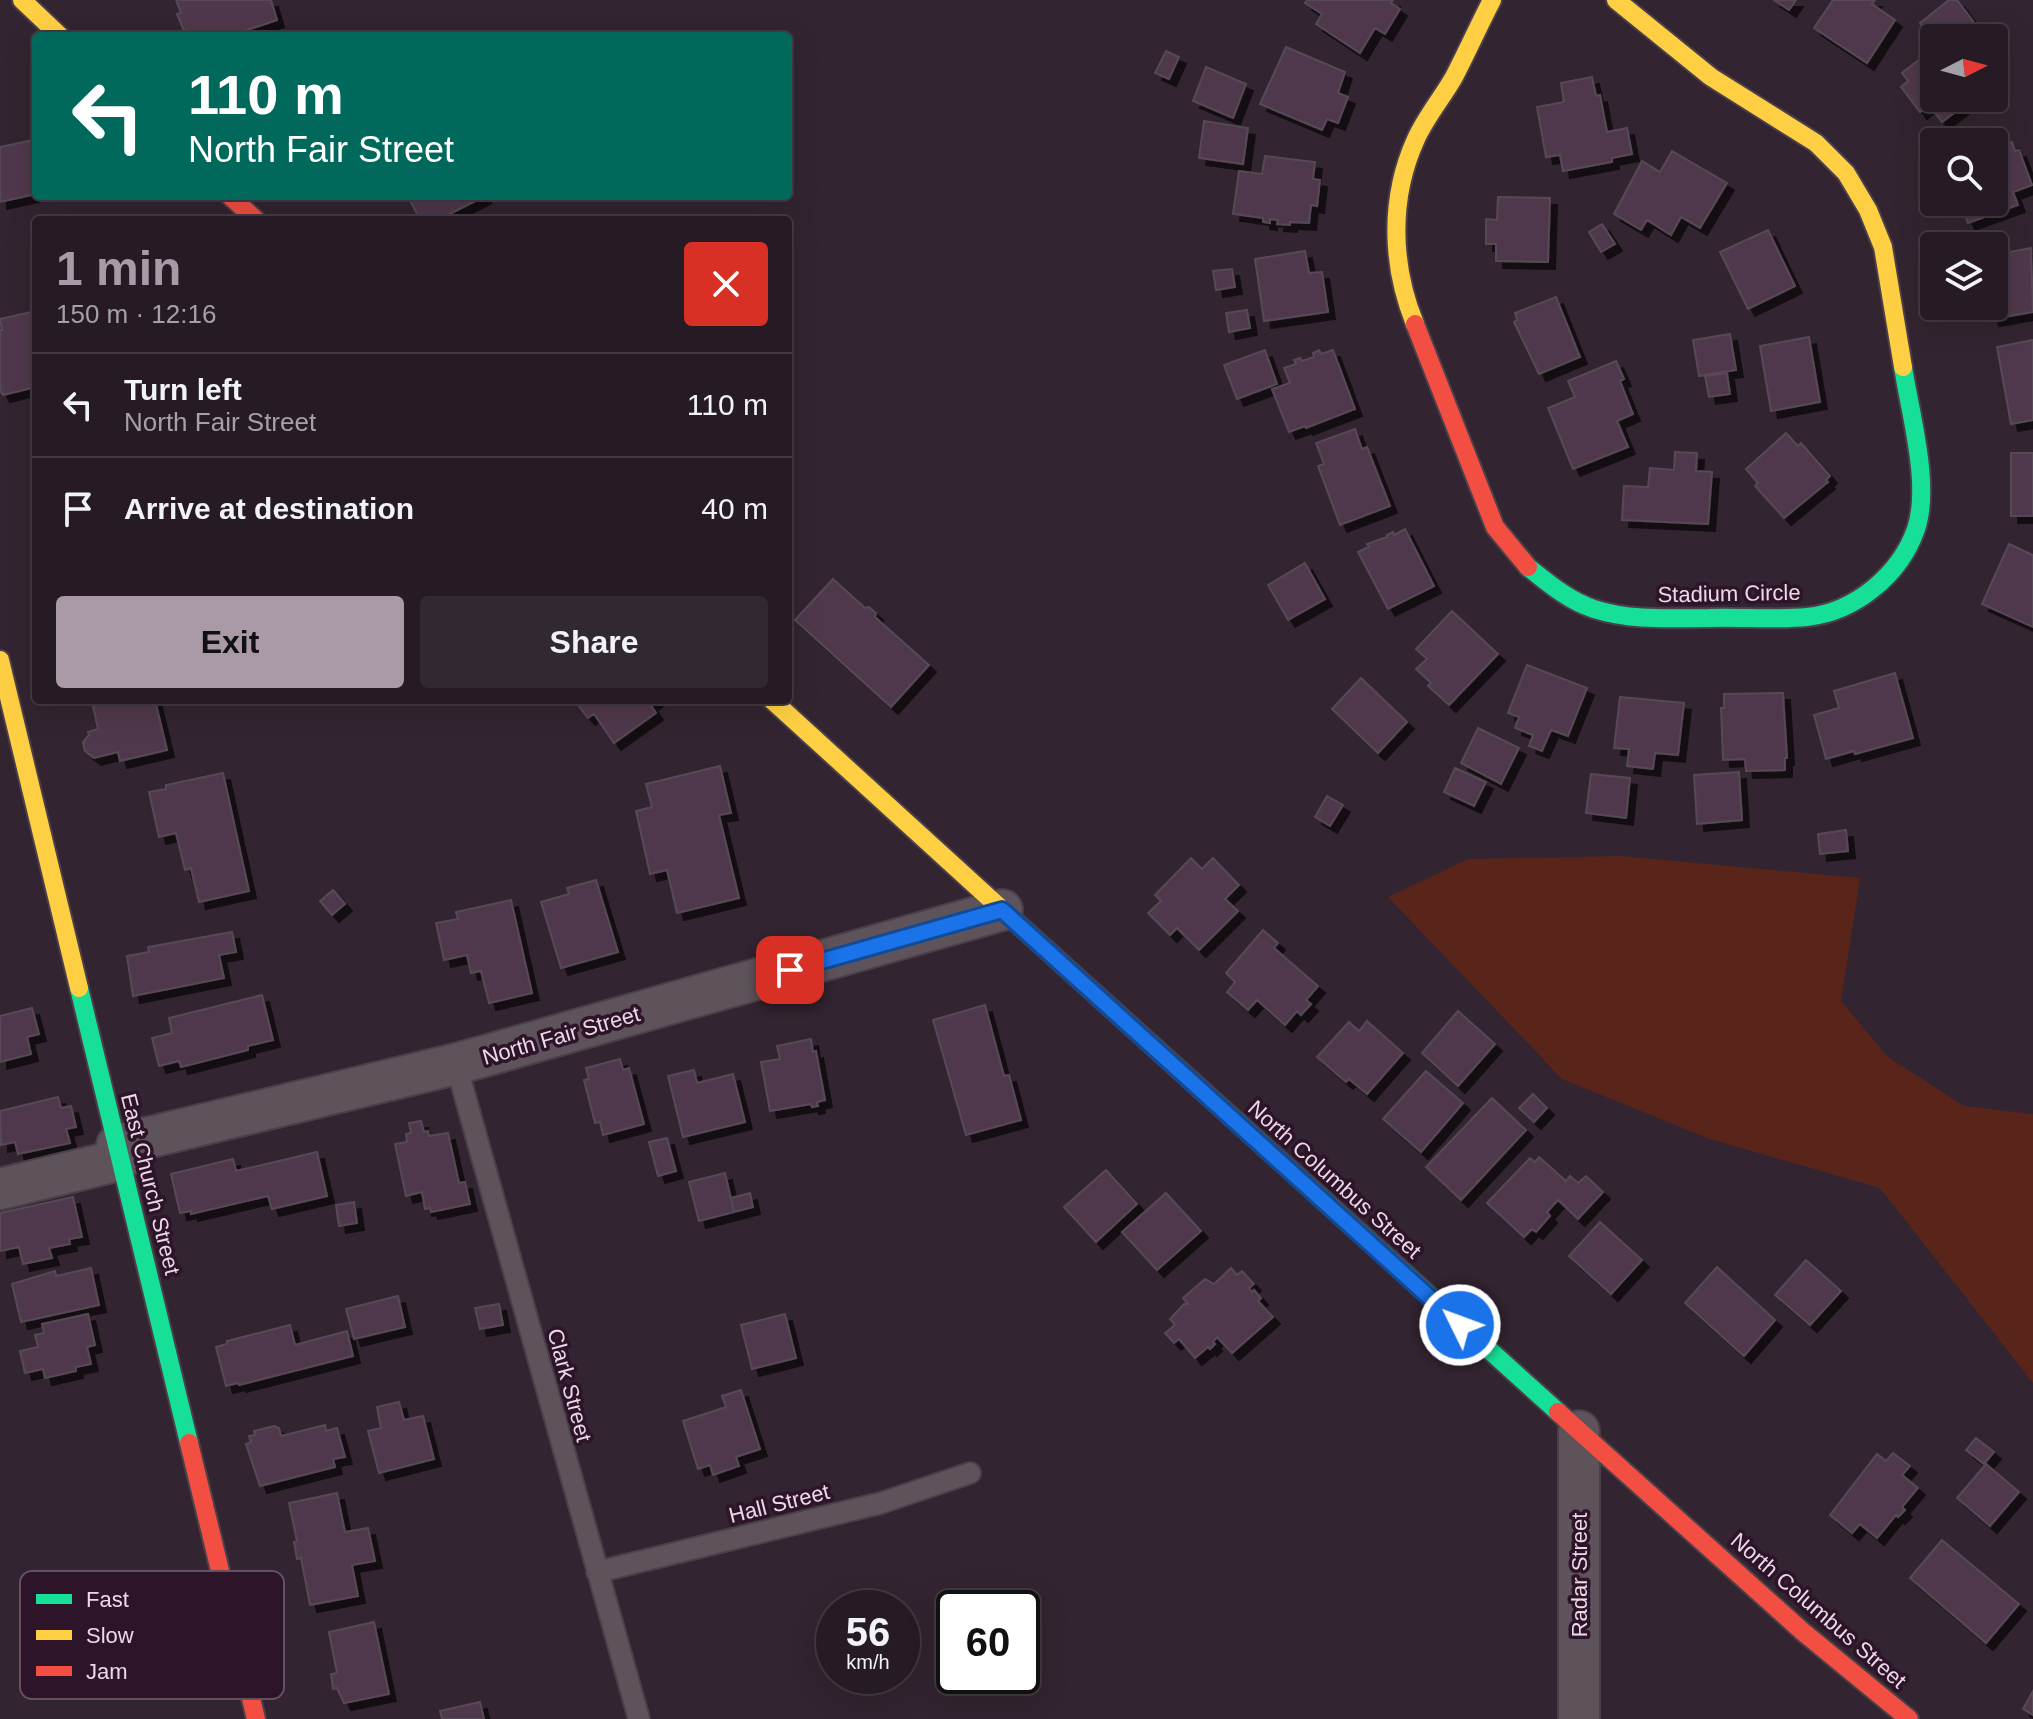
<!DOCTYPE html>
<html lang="en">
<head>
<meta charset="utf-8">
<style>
  body { margin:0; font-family:Helvetica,sans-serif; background:#322831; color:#f1f3f6; height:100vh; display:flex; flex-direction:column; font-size:30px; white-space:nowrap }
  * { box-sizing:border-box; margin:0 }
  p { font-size:26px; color:#a4a1a6 }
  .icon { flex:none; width:44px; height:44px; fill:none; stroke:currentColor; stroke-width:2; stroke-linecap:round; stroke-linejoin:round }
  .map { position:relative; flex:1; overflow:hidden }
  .sheet { position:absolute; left:32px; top:216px; width:760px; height:488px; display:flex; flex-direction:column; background:#261b24; border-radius:8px; box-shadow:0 8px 32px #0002,0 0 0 2px #423941 }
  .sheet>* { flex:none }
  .banner { position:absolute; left:32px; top:32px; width:760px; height:168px; border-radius:8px; box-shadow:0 8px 32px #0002,0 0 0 2px #423941; background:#00695c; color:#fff; overflow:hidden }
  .needle { width:52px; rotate:84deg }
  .controls { position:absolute; left:1920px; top:24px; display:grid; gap:16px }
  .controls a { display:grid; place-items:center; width:88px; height:88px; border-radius:8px; background:#261b24; box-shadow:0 8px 32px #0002,0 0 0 2px #423941; font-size:40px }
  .speed { position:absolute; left:816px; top:1590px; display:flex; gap:16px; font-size:40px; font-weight:700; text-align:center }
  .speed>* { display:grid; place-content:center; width:104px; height:104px; border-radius:50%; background:#261b24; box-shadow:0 8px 32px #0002,0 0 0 2px #423941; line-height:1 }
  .speed small { font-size:20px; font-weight:400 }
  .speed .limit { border:4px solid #111; border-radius:12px; background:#fff; color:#111 }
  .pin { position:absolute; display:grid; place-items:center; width:68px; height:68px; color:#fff; margin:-34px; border-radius:16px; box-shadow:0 4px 12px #0006 }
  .me { position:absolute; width:88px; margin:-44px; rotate:312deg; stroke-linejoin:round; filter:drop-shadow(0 0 6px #0008) }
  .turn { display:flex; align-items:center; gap:28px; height:168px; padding:0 24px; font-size:36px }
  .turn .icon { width:104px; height:104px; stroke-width:2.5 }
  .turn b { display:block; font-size:56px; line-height:68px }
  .round { display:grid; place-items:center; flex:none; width:84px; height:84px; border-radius:8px; background:#322831 }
  .head { display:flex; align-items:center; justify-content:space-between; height:136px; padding:0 24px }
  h1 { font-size:48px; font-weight:700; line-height:60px; color:#aa9aa7 }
  .primary-button { display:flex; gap:16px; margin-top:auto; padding:16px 24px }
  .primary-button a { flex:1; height:92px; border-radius:8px; background:#aa9aa7; color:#111; font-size:32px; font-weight:700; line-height:92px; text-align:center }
  .primary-button a+a { background:#322831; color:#f1f3f6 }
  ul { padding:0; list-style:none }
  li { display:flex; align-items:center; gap:24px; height:104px; padding:0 24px; border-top:2px solid #423941 }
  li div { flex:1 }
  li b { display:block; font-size:30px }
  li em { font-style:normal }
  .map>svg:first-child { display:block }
  .green { fill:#59251b }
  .building { fill:#4f394c; stroke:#564a54; stroke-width:2; filter:url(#shadow) }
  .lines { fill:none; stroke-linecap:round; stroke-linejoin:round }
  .lane-casing { stroke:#4b3f49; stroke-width:24 }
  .street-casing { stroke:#4b3f49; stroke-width:44 }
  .fast-casing { stroke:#4b3f49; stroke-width:22 }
  .slow-casing { stroke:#4b3f49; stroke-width:22 }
  .jam-casing { stroke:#4b3f49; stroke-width:22 }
  .lane { stroke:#5e535b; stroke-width:20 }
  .street { stroke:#5e535b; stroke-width:40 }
  .fast { stroke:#16e098; stroke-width:18 }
  .slow { stroke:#ffcf43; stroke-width:18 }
  .jam { stroke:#f24e42; stroke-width:18 }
  .route-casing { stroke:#114b97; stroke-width:20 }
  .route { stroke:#1a73e8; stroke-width:14 }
  .labels { text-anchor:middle; stroke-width:7; stroke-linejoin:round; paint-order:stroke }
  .street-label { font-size:22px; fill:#ebd9e7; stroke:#2e1429 }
  .key { fill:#2e1429; stroke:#674f62; stroke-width:2 }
  .key-label { font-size:22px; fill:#ebd9e7 }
</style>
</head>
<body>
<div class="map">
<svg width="2033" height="1719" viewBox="0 0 2033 1719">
  <defs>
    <filter id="shadow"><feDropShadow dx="7" dy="7" stdDeviation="0" flood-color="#0009"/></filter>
  </defs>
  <rect width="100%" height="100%" fill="#322430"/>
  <path class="green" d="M1621,856L1860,878L1841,1001L1888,1057L1964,1106L2033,1114V1383L1880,1188L1710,1139L1562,1079L1388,897L1468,859Z"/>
  <path class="building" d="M176,0H271L277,20L244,31L245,36H189L187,30L184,31L177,14L181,13Z
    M1307,0H1393L1391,3L1400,9L1385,34L1375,28L1360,53L1316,24L1322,14L1305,3Z
    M1774,0H1796L1789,10Z
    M1833,0H1875L1872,4L1895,20L1867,63L1814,28Z
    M1949,0H1957L1973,21L1962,29L1969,38H1934V41L1920,23Z
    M1286,47L1345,72L1338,93L1348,97L1338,123L1327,119L1322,130L1260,104Z
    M1934,48V98H1974L1942,122L1929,105L1920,112L1901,87L1908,81L1902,73Z
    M1166,51L1179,57L1169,79L1155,73Z
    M1206,67L1246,84L1233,118L1193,101Z
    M1592,77L1596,96L1600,95L1607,132L1627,128L1632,154L1612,158V162L1563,171L1560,155L1546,157L1537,107L1564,102L1561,83Z
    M1204,121L1248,128L1243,164L1199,158Z
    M33,140L36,153V194L0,202V147Z
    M2012,142L2015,151L2019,150L2032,185L2013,192L2018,205L1968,223L1960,202H1994V144L1996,143L1997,147Z
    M1672,151L1727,183L1700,228L1681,217L1671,235L1647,220L1641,230L1614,214L1642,161L1660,172Z
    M1265,156L1315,162L1313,179L1320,180L1317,206L1311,205L1309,223L1290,222V225L1277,224L1278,220L1270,219V223L1263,222V218L1233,214L1239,171L1262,174Z
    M408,196H485L438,220H420Z
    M1498,197L1550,198L1548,262L1496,261V244H1486V219L1497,220Z
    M1602,224L1615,244L1601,252L1589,232Z
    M1768,230L1795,286L1748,309L1720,252Z
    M2031,248L2033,312L1992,319L1989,306H1994V255Z
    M1305,251L1309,273L1322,272L1328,312L1264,321L1255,259Z
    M1232,269L1235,287L1216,290L1213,271Z
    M1556,297L1580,357L1539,374L1514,322L1517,320L1515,313Z
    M1247,310L1250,328L1229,332L1226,313Z
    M36,311V387L3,395L0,390V330H2L0,319Z
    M1730,334L1736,370L1699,376L1693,340Z
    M1809,337L1820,402L1771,411L1760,346Z
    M2033,340V420L2011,424L1997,347Z
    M1265,350L1277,384L1237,399L1224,365Z
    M1319,350L1321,354L1333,350L1355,409L1306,428L1305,426L1289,432L1272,389L1290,383L1284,368L1296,364L1294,360L1300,358L1302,361L1314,357L1313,353Z
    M1616,361L1624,379L1620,381L1633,414L1617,421L1628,447L1573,469L1548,408L1575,397L1568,381Z
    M1727,373L1730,394L1709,397L1705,376Z
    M1355,429L1362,449L1367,447L1390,506L1340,525L1318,466L1324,464L1316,443Z
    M1786,433L1798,446L1801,443L1830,476L1826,480L1828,482L1784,518L1755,486L1758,483L1746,469Z
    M1675,452L1697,453L1696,471L1712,472L1708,524L1622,520L1624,486L1648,487L1650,468L1674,470Z
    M2011,453H2033V516H2011Z
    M1405,529L1434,586L1388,609L1358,552L1369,547L1367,544L1387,537V535L1393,532L1394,535Z
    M2009,544L2033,555V627L1982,604Z
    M1305,563L1325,599L1288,620L1268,585Z
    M833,579L865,608L869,607L876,613L875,617L929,665L891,707L795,620Z
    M1452,611L1498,654L1449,705L1428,686L1431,683L1416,669L1427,659L1416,649Z
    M1527,665L1587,688L1568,736L1551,730L1542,751L1529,746L1533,735L1515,728L1519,717L1508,713Z
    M1895,673L1913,738L1855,754L1854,751L1826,759L1814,715L1839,708L1834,691Z
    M1361,678L1407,722L1378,753L1332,709Z
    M1783,693L1787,758H1785V770L1746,771L1745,759L1723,760L1721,708H1724V694Z
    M1620,697L1684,703L1678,755L1655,753L1653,769L1627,766L1629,749L1614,748Z
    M104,700H155L167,750L120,761L118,752L94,758L85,751L83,742L89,735L88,732L98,729L93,706L105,704Z
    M586,700H655L650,704L656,713L614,743L594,714L588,718L578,705Z
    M1478,728L1519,748L1501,784L1461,763Z
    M720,766L731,813L719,815L739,898L677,913L667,870L650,874L636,811L652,807L646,784Z
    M1455,768L1486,782L1474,806L1444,792Z
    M1739,772L1742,820L1697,824L1694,775Z
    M223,773L249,891L199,902L191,868L185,870L176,833L159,837L149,792L166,789V785Z
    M1591,774L1630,778L1626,818L1586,813Z
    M1327,796L1343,805L1330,826L1315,817Z
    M1846,830L1848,851L1820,854L1818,834Z
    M1191,858L1202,869L1213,858L1239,885L1225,899L1238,911L1199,950L1177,928L1170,935L1148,913L1161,901L1155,895Z
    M596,880L618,952L561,968L541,902L569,894L567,888Z
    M333,890L345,904L332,915L320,901Z
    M511,900L532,993L489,1003L481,971L471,973L467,955L444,960L436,923L458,919L456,912Z
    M1263,930L1278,943L1274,948L1318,986L1306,1000L1311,1004L1301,1015L1297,1011L1285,1025L1257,1000L1248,1010L1227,992L1235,982L1226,973Z
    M232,932L236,952L219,955L224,978L133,996L127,956L149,952L148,947Z
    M262,995L273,1040L248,1046V1050L181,1067L179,1061L159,1066L152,1038L172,1033L169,1018Z
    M985,1005L1004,1076L1009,1075L1021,1120L966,1135L933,1020Z
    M32,1008L39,1034L27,1037L31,1054L0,1062V1016Z
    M1458,1011L1495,1044L1458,1086L1422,1053Z
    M1367,1021L1403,1053L1367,1094L1349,1079L1346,1082L1317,1057L1349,1022L1359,1031Z
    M811,1039L813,1052L816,1051L825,1100L817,1102L818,1106L812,1107L811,1104L770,1111L761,1062L780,1059L777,1046Z
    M620,1059L623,1070L629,1068L644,1124L603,1135L600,1122L595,1123L584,1080L589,1079L586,1068Z
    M694,1070L697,1083L733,1074L745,1122L683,1137L668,1076Z
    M1426,1071L1463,1103L1421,1152L1383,1119Z
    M1533,1094L1547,1108L1534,1122L1519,1108Z
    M58,1097L61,1108L71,1106L76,1127L66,1129L70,1143L18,1154L15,1142L1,1145L0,1111Z
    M1492,1098L1526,1130L1461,1200L1426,1167Z
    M421,1121L424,1132L428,1131L429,1136L448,1133L459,1183L465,1182L470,1204L431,1212L430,1208L425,1209L422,1192L406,1196L395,1144L407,1142L406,1134L411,1133L409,1123Z
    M667,1138L676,1171L658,1176L649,1142Z
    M317,1152L327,1196L272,1209L268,1196L191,1214V1211L180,1213L171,1174L233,1159L236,1171Z
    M1539,1157L1566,1181L1570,1176L1578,1183L1586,1176L1603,1192L1578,1219L1558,1200L1547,1212L1550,1216L1536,1232L1532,1229L1524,1237L1487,1203L1530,1158L1535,1162Z
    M1106,1170L1137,1204L1096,1242L1064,1207Z
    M725,1173L734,1212L699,1221L689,1182Z
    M750,1193L753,1207L734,1212L731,1198Z
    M1166,1193L1201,1231L1157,1270L1122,1232Z
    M73,1197L82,1237L69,1239L70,1244L49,1248L52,1258L23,1264L19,1247L0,1251V1213Z
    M354,1202L357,1223L339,1226L336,1205Z
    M1600,1222L1642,1260L1611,1294L1569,1256Z
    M1806,1260L1841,1291L1810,1325L1775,1295Z
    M1717,1267L1775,1320L1744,1356L1685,1303Z
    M91,1268L99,1305L21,1322L12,1284L55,1271L56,1276Z
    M1231,1268L1237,1275L1242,1271L1254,1284L1249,1288L1252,1292L1254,1290L1261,1298L1258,1301L1273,1317L1232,1353L1217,1337L1213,1342L1215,1344L1210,1349L1208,1347L1195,1358L1179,1339L1174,1343L1165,1333L1175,1325L1170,1319L1184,1304H1188L1183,1298L1205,1279L1214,1284Z
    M398,1296L405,1327L354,1339L346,1309Z
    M499,1304L503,1325L480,1329L475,1308Z
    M88,1314L95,1345L87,1347L91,1364L76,1367V1371L45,1378L43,1369L25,1373L20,1351L38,1347L35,1335L44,1333L42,1324Z
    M785,1314L796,1358L752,1369L741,1325Z
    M290,1325L295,1345L347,1331L353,1356L239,1385L238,1383L226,1386L216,1347L227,1344V1341Z
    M741,1390L760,1449L736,1457L739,1466L713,1475L710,1465L698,1469L683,1421L726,1407L722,1396Z
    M399,1402L404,1420L423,1416L434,1459L379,1473L368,1431L381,1428L377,1407Z
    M325,1425L326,1431L337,1428L345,1457L333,1459L335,1467L260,1486L246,1444L251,1442L249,1436L255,1435L254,1431L274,1426L279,1428L281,1436Z
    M1976,1438L1994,1452L1984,1464L1966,1450Z
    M1893,1453L1910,1466L1902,1475L1918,1488L1902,1507L1905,1510L1898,1517L1896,1515L1877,1538L1860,1524L1852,1533L1830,1515L1877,1454L1886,1461Z
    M1986,1464L2019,1492L1990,1526L1957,1498Z
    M337,1493L345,1532L368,1528L375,1561L352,1565L358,1596L310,1605L301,1558L297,1559L294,1542L297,1541L289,1503Z
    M1942,1540L2019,1604L1986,1643L1910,1578Z
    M374,1622L389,1694L344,1703L337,1688L333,1689L331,1674L337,1673L329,1632Z
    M2033,1691V1715L2023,1709Z
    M480,1702L484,1719H442L440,1711Z"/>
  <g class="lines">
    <g class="lane-casing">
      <path id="lane" d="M456,1064L639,1719
        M597,1572L881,1503L970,1473"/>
    </g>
    <g class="street-casing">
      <path id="street" d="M117,1145L456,1064L1002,910
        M0,1189L120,1160
        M1579,1719V1431"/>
    </g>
    <g class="fast-casing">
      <path id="fast" d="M1528,567C1548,583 1569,601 1594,609C1631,621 1671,618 1709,618C1742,617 1775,620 1807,617C1855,612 1900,575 1916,529C1931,485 1910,413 1903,367
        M998,906L1558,1412
        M79,988L189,1443"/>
    </g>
    <g class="slow-casing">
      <path id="slow" d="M22,0L60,36
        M1616,0L1711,77L1816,143L1846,173L1868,210L1883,247L1903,367
        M1415,324C1391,265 1389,198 1416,139C1426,117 1442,98 1454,77C1467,52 1479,25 1492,0
        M0,660L79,988
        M772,700L998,906"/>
    </g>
    <g class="jam-casing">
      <path id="jam" d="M230,196L256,220
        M1415,324L1495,527L1528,567
        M1558,1412L1802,1631L1909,1719
        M189,1443L256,1719"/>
    </g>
    <use href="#lane" class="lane"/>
    <use href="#street" class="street"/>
    <use href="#fast" class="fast"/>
    <use href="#slow" class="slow"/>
    <use href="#jam" class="jam"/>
  </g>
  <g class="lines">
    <g class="route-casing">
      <path id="route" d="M790,970L1002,910L1460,1325"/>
    </g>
    <use href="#route" class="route"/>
  </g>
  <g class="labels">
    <g class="street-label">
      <text transform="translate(1729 593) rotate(-1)" y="8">Stadium Circle</text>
      <text transform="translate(561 1035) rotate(-16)" y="8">North Fair Street</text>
      <text transform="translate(1335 1179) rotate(42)" y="8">North Columbus Street</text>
      <text transform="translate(151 1184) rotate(76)" y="8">East Church Street</text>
      <text transform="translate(570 1385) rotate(75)" y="8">Clark Street</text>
      <text transform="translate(779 1503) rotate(-14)" y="8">Hall Street</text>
      <text transform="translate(1579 1575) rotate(-90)" y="8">Radar Street</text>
      <text transform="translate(1819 1610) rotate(41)" y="8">North Columbus Street</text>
    </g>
  </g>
  <rect x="20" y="1571" width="264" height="128" rx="12" class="key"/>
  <rect x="36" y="1594" width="36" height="10" fill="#16e098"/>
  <rect x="36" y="1630" width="36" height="10" fill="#ffcf43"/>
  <rect x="36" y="1666" width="36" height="10" fill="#f24e42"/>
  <g class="key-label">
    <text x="86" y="1607">Fast</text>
    <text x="86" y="1643">Slow</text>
    <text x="86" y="1679">Jam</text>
  </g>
</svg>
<div class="controls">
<a><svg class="needle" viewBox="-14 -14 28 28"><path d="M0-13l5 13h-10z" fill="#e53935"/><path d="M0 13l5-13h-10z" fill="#a4a1a6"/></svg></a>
<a><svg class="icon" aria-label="search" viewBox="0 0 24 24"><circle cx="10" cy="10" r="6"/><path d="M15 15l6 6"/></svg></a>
<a><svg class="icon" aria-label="layers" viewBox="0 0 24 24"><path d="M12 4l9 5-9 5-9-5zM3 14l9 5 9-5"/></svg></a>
</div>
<div class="speed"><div>56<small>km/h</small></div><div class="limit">60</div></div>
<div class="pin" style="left:790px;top:970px;background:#d93025"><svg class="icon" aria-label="arrive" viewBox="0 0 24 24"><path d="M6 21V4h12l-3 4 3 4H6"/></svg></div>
<svg class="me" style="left:1460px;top:1325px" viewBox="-20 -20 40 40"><circle r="17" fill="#1a73e8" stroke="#fff" stroke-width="3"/><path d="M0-11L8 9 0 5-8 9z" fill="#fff"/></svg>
<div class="banner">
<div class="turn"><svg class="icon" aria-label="left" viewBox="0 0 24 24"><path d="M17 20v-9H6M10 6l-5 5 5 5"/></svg><div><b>110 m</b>North Fair Street</div></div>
</div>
<section class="sheet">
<div class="head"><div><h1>1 min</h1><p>150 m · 12:16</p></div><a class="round" style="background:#d93025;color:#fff"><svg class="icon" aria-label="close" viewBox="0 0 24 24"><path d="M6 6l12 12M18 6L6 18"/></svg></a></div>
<ul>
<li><svg class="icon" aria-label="left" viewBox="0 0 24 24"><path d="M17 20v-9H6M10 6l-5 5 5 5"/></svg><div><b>Turn left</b><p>North Fair Street</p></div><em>110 m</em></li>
<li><svg class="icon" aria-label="arrive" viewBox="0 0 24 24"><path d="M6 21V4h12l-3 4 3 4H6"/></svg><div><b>Arrive at destination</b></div><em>40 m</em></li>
</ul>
<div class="primary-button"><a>Exit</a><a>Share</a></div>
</section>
</div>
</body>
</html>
